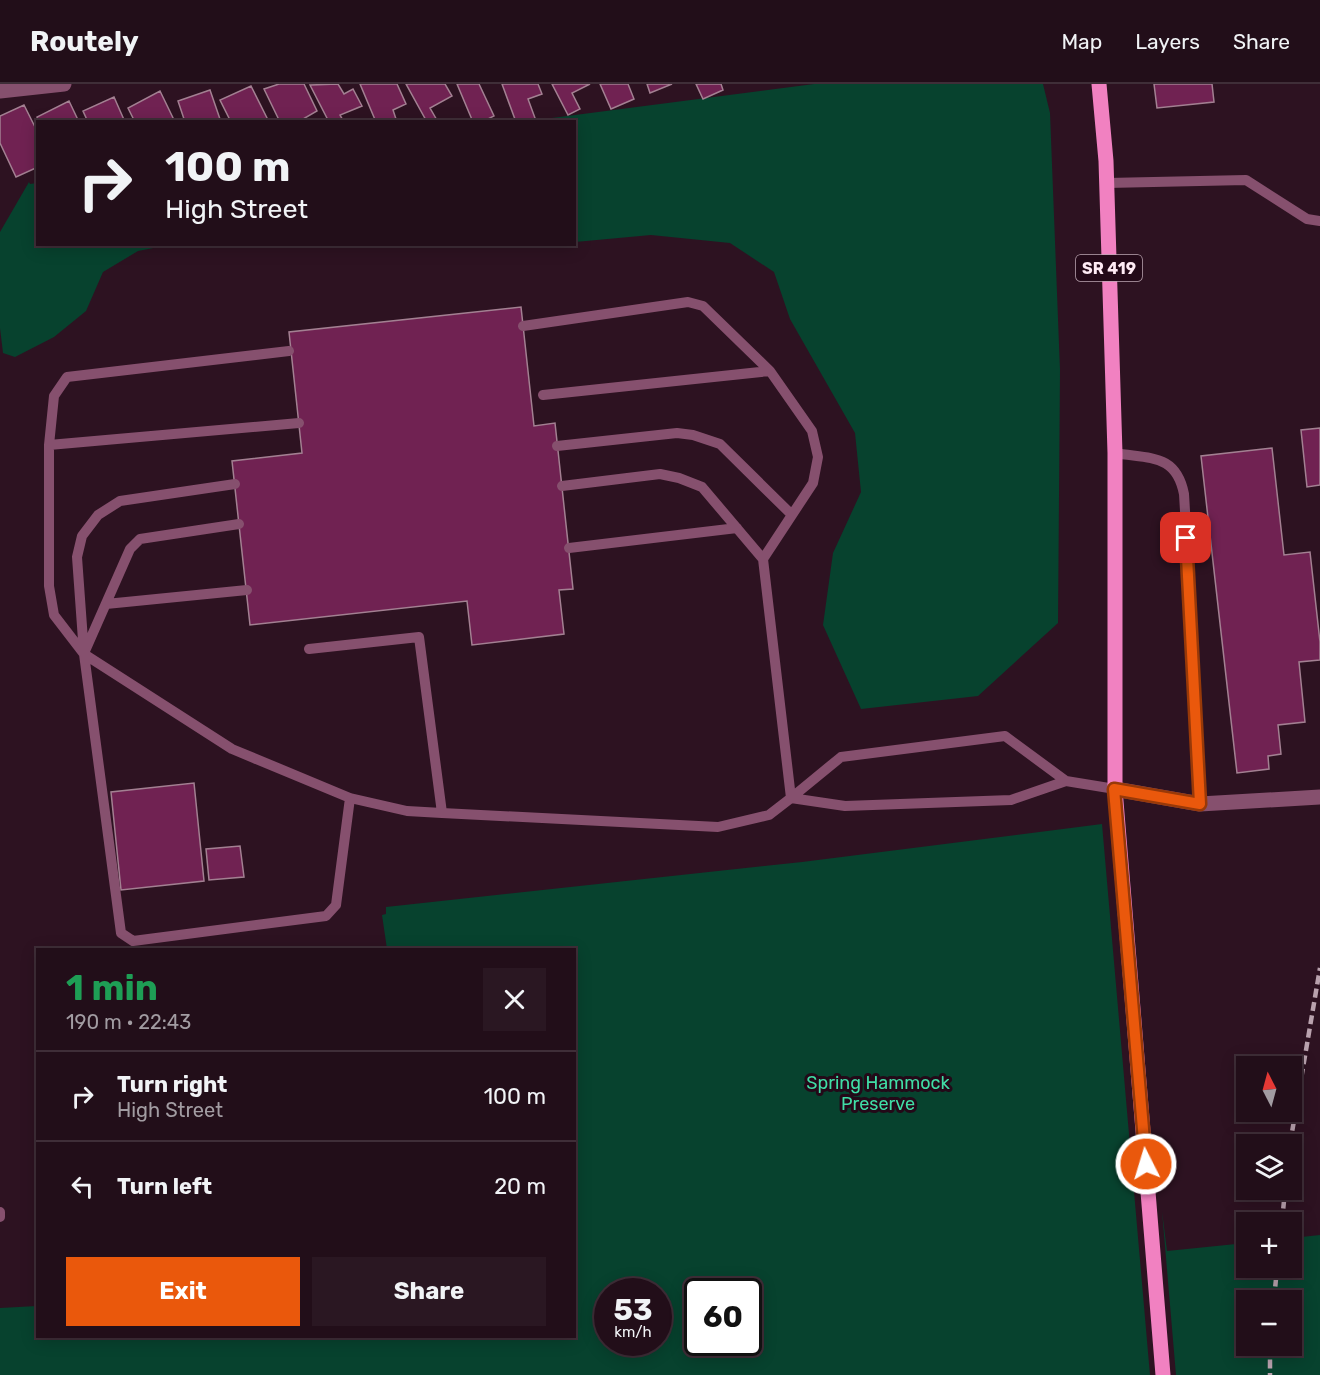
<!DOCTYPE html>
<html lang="en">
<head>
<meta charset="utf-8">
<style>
  body { margin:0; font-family:Rubik,sans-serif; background:#2a1722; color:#f1f3f6; height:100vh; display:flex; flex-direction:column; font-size:22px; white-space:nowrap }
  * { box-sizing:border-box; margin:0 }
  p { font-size:20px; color:#a29ca2 }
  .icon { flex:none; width:33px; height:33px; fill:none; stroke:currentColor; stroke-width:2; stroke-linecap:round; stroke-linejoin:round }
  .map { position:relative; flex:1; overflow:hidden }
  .details { position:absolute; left:36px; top:864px; width:540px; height:390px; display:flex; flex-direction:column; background:#220e19; border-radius:0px; box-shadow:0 3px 15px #0003,0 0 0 2px #3f2e38 }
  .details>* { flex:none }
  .guide { position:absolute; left:36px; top:36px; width:540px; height:126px; border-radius:0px; box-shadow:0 3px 15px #0003,0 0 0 2px #3f2e38; background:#220e19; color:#f1f3f6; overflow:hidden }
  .needle { width:39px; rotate:354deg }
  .controls { position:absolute; left:1236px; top:972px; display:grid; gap:12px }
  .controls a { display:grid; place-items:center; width:66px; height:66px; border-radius:0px; background:#220e19; box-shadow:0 3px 15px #0003,0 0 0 2px #3f2e38; font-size:30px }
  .speed { position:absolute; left:594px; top:1194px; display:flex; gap:12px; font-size:30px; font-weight:700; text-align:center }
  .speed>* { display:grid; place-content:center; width:78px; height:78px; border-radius:50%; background:#220e19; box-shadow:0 3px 15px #0003,0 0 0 2px #3f2e38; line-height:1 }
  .speed small { font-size:15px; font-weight:400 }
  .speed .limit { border:3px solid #111; border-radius:9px; background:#fff; color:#111 }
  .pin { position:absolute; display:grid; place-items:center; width:51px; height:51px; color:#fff; margin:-26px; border-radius:12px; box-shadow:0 3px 9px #0006 }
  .me { position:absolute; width:66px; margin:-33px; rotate:355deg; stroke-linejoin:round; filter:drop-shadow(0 0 4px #0008) }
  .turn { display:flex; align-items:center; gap:21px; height:126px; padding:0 30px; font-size:27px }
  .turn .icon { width:78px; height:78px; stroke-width:2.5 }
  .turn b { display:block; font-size:42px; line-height:51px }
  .round { display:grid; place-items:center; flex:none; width:63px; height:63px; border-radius:0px; background:#2a1722 }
  .head { display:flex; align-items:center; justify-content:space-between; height:102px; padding:0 30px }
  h1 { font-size:36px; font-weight:700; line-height:45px; color:#1e9e55 }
  .action { display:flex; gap:12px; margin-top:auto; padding:12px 30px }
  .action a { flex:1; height:69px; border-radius:0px; background:#ea580c; color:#fff; font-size:24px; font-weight:700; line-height:69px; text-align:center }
  .action a+a { background:#2a1722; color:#f1f3f6 }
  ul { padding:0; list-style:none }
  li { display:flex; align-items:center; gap:18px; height:90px; padding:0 30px; border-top:2px solid #3f2e38 }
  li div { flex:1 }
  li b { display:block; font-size:22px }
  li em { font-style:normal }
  header { display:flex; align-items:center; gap:36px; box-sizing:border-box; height:84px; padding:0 30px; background:#220e19; border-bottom:2px solid #3f2e38 }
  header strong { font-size:28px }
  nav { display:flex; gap:33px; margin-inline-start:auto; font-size:21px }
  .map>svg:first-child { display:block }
  .green { fill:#07422e; fill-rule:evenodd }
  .building { fill:#702252; stroke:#a38092; stroke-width:1.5 }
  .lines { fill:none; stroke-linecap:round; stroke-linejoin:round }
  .service { stroke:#86506e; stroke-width:10 }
  .minor { stroke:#86506e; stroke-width:15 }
  .primary { stroke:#f181c1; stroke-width:15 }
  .rail { stroke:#b9a2ae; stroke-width:4.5; stroke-dasharray:9 4.5; stroke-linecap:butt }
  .route-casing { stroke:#983908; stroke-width:15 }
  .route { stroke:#ea580c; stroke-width:10 }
  .labels { text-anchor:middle; stroke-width:6; stroke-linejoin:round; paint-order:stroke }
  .shield { fill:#230918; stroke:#bca6b2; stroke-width:1.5 }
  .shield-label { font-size:16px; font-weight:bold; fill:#feeaf4 }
  .park-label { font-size:18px; fill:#40dea6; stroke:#230918 }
</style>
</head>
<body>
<header>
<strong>Routely</strong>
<nav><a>Map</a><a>Layers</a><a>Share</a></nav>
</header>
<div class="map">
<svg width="1320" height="1291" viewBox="0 0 1320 1291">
  <rect width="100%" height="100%" fill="#2d1221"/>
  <path class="green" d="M814,0H1043L1050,29L1060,286L1058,539L978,612L861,625L823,541L833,469L861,408L855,349L790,235L774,188L730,159L651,151L575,158L574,38H521Z
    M29,98L30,100L37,99L38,160L169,161L138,167L103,188L86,227L54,253L15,273L3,269L0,244V148Z
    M1102,740L1150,1291H0V1224L37,1222L38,1252H574V866L387,865L382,831L386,830V823L802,778ZM608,1208H658V1258H608ZM698,1208H748V1258H698Z
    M1162,1127L1167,1167L1246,1159V1184H1292V1154L1320,1151V1291H1176ZM1246,1216H1292V1262H1246Z"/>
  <path class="building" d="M279,0H304L317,27L298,38H280L264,5Z
    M338,0L344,10L353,5L362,22L340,31L344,38H329L310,1Z
    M360,0H397L406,20L393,26L397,38H376Z
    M406,0H445L452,12L430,24L438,38H427Z
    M457,0H479L494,32L482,38H473Z
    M502,0H538L542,10L528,15L535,34L525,38H516Z
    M552,0H590L572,9L580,25L568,31Z
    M600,0H628L634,15L611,25Z
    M647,0H672L650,9Z
    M696,0H721L723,6L703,15Z
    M1154,0H1212L1214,18L1157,24Z
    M251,2L269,38H231L220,16Z
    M210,6L221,38H185L178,17Z
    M160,7L175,38H135L128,24Z
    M114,13L125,38H88L83,27Z
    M69,17L79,38H39L37,33Z
    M24,21L38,49V83L16,93L0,59V32Z
    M521,223L534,342L555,339L573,505L559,506L564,550L472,561L467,517L250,541L232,377L302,369L289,248Z
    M1320,344V401L1307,403L1301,346Z
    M1272,364L1284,471L1310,468L1320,558V576L1299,578L1305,638L1278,641L1281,670L1268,672L1269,685L1237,689L1201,372Z
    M194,699L204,797L121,806L111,708Z
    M240,762L244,793L209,796L206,765Z"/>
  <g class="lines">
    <path class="service" d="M1107,99L1246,96L1307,135L1320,137
      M523,242L688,218L703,222L770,287
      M543,311L770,287L812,347L818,373L813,399L763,475
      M299,339L49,361V502L54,531L84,570L232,665L350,714L407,727L442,729
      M49,361L54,312L67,293L289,267
      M557,362L677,349L693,351L720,360L791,430
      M1115,369C1149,375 1176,369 1184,410L1193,563L1200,720
      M235,400L120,417L98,431L82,452L77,473L84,570L121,849L133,857L326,832L336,821L350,714
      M569,464L737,444
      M106,520L247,506
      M309,565L419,553L442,729L718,743L769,731L791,714L763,475L702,403L679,394L660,390L562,402
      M85,567L130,465L140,455L239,440
      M1066,697L1011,716L845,722L791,714L841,673L1005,652L1066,697L1115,705
      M0,1128V1133"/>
    <path class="minor" d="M0,7L64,0
      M1115,705L1200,720L1320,713"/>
    <path class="primary" d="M1099,0L1106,77L1115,369V705L1163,1291"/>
    <path class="rail" d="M1290,1060L1320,884
      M1282,1138L1285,1106
      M1274,1216L1277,1184
      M1270,1262V1291"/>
  </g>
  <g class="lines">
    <g class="route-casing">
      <path id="route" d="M1146,1080L1114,705L1200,720L1186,454"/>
    </g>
    <use href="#route" class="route"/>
  </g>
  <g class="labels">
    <rect class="shield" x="1076" y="171" width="66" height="26" rx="4.5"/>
    <g class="shield-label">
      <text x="1109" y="190">SR 419</text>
    </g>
    <g class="park-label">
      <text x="878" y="1005">Spring Hammock<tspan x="878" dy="21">Preserve</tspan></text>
    </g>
  </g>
</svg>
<div class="controls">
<a><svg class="needle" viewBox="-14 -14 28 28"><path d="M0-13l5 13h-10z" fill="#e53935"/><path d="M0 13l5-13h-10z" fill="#a29ca2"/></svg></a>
<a><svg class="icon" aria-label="layers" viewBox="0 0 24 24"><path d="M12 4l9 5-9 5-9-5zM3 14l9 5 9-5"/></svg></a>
<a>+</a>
<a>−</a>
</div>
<div class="speed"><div>53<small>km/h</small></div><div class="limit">60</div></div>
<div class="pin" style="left:1186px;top:454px;background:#d93025"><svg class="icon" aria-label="arrive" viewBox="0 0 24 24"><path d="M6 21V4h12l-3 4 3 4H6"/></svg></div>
<svg class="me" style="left:1146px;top:1080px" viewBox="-20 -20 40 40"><circle r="17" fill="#ea580c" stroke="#fff" stroke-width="3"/><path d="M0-11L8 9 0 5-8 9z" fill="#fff"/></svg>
<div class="guide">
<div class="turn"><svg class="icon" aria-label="right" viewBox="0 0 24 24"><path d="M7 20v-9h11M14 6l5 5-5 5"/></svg><div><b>100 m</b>High Street</div></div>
</div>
<section class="details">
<div class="head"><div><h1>1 min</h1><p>190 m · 22:43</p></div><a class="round"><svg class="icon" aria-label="close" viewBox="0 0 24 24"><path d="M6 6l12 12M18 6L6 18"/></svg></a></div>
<ul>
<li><svg class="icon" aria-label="right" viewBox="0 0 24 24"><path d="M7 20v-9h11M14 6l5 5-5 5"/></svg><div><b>Turn right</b><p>High Street</p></div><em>100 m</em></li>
<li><svg class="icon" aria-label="left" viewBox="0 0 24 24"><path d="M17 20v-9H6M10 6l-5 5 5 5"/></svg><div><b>Turn left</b></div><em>20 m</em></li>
</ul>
<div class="action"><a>Exit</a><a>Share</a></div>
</section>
</div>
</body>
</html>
